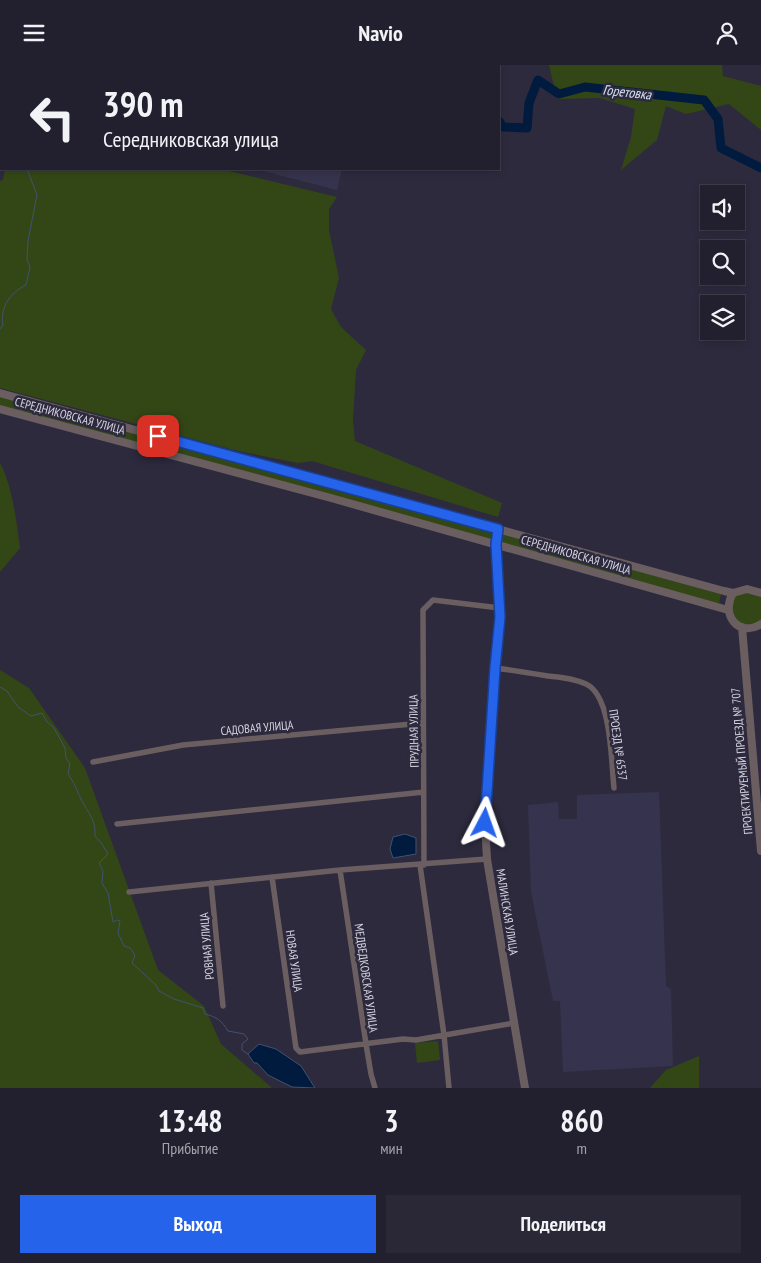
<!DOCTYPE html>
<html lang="ru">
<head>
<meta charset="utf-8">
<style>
  body { margin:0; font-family:"PT Sans Narrow",sans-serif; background:#2a2836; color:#f1f3f6; height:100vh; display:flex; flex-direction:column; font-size:19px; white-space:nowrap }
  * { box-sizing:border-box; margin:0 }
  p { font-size:16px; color:#a2a3aa }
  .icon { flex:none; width:28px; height:28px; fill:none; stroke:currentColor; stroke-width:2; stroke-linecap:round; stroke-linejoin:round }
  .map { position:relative; height:1023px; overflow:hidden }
  .sheet { display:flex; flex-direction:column; background:#22202e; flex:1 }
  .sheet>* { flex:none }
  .guide { position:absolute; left:0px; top:0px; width:500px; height:105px; box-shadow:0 2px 8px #0003,0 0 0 1px #3f3e4a; background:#22202e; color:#f1f3f6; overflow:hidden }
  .buttons { position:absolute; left:700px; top:120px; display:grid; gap:10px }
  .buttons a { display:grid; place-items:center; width:45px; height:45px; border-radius:0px; background:#22202e; box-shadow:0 2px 8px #0003,0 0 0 1px #3f3e4a; font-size:25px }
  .pin { position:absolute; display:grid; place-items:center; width:42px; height:42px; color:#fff; margin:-21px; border-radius:10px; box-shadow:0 2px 8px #0006 }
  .me { position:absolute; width:55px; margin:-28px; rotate:4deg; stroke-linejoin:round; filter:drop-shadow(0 0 4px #0008) }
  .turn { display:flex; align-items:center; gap:18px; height:105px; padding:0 20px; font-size:22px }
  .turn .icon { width:65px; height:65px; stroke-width:2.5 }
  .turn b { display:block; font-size:35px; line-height:42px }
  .eta { display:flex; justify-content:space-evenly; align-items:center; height:85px; text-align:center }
  .eta b { font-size:30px; font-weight:600; line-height:35px }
  .primary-button { display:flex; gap:10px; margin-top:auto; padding:10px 20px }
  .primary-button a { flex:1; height:58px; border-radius:0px; background:#2563eb; color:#fff; font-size:20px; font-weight:600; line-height:58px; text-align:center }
  .primary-button a+a { background:#2a2836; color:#f1f3f6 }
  header { display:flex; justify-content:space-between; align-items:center; height:65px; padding:0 20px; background:#22202e; font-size:22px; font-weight:600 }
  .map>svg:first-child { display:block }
  .built { fill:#36334e }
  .green { fill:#334716 }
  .water { fill:#001b3e; stroke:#40526f }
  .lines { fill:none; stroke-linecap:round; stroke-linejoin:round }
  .stream { stroke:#40526f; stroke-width:1 }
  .river { stroke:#001b3e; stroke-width:9 }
  .minor { stroke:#6a5e61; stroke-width:5.5 }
  .tertiary { stroke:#6a5e61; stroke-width:8 }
  .route-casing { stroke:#184099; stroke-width:12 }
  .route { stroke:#2563eb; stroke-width:9 }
  .labels { text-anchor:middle; stroke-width:5; stroke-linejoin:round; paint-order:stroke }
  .street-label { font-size:12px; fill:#d5d4e1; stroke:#2d2a3e }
  .water-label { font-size:14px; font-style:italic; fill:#d2e1f4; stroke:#2d2a3e }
</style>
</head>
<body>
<header><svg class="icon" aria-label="menu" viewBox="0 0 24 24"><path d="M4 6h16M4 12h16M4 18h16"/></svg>Navio<svg class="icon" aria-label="person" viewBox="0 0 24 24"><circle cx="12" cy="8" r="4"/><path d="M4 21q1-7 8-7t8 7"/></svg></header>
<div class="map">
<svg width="761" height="1023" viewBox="0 0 761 1023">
  <rect width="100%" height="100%" fill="#2d2a3e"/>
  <path class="built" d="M255,104H342L337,125Z
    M659,727L666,921L671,924L673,1001L563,1007L560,936H553L531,827L528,740L558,737L559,754H577V730Z"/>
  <path class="green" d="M549,0H722L723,11L761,21V65L729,39L686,49L666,41L657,75L621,105L631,72L635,44L600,33L557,34Z
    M5,104H221L337,132L329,144V165L339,213L331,244L341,262L366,285L356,305L353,355L355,376L502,438L498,452L312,396L298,398L238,386L0,323V116L3,115Z
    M0,331L721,529L719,539L0,341Z
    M0,398C12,419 17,459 20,483L0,507Z
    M742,526L761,531V556L754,560L740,559L731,550L733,533Z
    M0,605L29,623L85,703L158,905L204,941L221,979L272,1023H0Z
    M438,976L440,995L417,998L415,978Z
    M699,991V1023H650L666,1005Z"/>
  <path class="water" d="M405,769L416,773V789L393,793L390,784L393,772Z
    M259,979L276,984L301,1001L315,1023L292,1022L268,1010L257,998H254L248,989Z"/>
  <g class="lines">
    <path class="stream" d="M42,0V1
      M0,264L3,260C0,242 10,228 26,220L30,202L27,194L28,176L37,130L27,104
      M0,622L7,626L18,642L31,651L42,648L47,657L54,663L65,683L66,693L70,699L68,709C75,719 76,724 81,734C88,748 96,754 95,771L102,779L108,789L99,798L103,806L102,818L108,828L113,857L117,855L120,856L118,868L124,881L130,883L135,890L132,898L156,920L159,926L174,934L203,943L205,949C217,952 222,956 228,966L244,969L248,974L242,979V985L248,989"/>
    <path class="river" d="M105,0L106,1
      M420,0L421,1
      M128,1L129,0
      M499,56L503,62L527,63L529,38L538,15L559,29L585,22L704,35L718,54L721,83L761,103"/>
    <path class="minor" d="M495,603C512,605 530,608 548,611C560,612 575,614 586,619C612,631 611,697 614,723
      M93,697L183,680L423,658
      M117,759L424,727
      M420,800L444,970L449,1023
      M424,800L423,545L433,535L500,543
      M340,805L366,979L371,1009L375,1023
      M272,812L296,983L300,987L403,974L416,975L514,958
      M211,818L223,941
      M129,827L340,805L487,794"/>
    <path class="tertiary" d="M0,328L724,526L733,528L747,524L761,528
      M0,344L331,433L728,545
      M498,464L496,479L500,551L495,603L485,758L487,794L525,1023
      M733,528C720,550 739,573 761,559
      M742,562L761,786"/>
  </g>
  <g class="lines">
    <g class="route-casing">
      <path id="route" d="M158,371L498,464L496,479L500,552L495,603L485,758"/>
    </g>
    <use href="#route" class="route"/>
  </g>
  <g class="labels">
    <g class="street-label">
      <text transform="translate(70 351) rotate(15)" y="4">СЕРЕДНИКОВСКАЯ УЛИЦА</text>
      <text transform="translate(576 490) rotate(16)" y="4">СЕРЕДНИКОВСКАЯ УЛИЦА</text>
      <text transform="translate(257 663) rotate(-5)" y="4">САДОВАЯ УЛИЦА</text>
      <text transform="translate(414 666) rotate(-91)" y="4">ПРУДНАЯ УЛИЦА</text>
      <text transform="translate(618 680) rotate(82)" y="4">ПРОЕЗД № 6537</text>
      <text transform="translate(742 696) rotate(-95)" y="4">ПРОЕКТИРУЕМЫЙ ПРОЕЗД № 707</text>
      <text transform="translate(507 847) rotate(81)" y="4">МАЛИНСКАЯ УЛИЦА</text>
      <text transform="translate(207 881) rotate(-95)" y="4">РОВНАЯ УЛИЦА</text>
      <text transform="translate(294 896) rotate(82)" y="4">НОВАЯ УЛИЦА</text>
      <text transform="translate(366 913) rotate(82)" y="4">МЕДВЕДКОВСКАЯ УЛИЦА</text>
    </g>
    <g class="water-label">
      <text transform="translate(627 27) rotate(6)" y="5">Горетовка</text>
    </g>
  </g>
</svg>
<div class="buttons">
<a><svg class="icon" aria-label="sound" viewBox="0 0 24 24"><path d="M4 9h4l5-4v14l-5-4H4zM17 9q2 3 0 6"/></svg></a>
<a><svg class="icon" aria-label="search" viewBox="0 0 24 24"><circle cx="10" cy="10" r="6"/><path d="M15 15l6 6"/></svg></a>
<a><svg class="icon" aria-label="layers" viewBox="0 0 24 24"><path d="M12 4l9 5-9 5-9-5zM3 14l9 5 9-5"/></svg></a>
</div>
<div class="pin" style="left:158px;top:371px;background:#d93025"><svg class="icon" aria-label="arrive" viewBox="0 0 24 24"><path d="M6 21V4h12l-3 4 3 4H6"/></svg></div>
<svg class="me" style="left:485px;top:758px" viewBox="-20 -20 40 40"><path d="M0-17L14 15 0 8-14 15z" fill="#2563eb" stroke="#fff" stroke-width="4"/></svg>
<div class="guide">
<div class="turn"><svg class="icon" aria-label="left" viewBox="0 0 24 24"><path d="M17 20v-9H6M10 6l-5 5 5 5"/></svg><div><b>390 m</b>Середниковская улица</div></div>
</div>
</div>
<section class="sheet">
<div class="eta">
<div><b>13:48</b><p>Прибытие</p></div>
<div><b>3</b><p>мин</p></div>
<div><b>860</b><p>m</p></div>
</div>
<div class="primary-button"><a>Выход</a><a>Поделиться</a></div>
</section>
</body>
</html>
